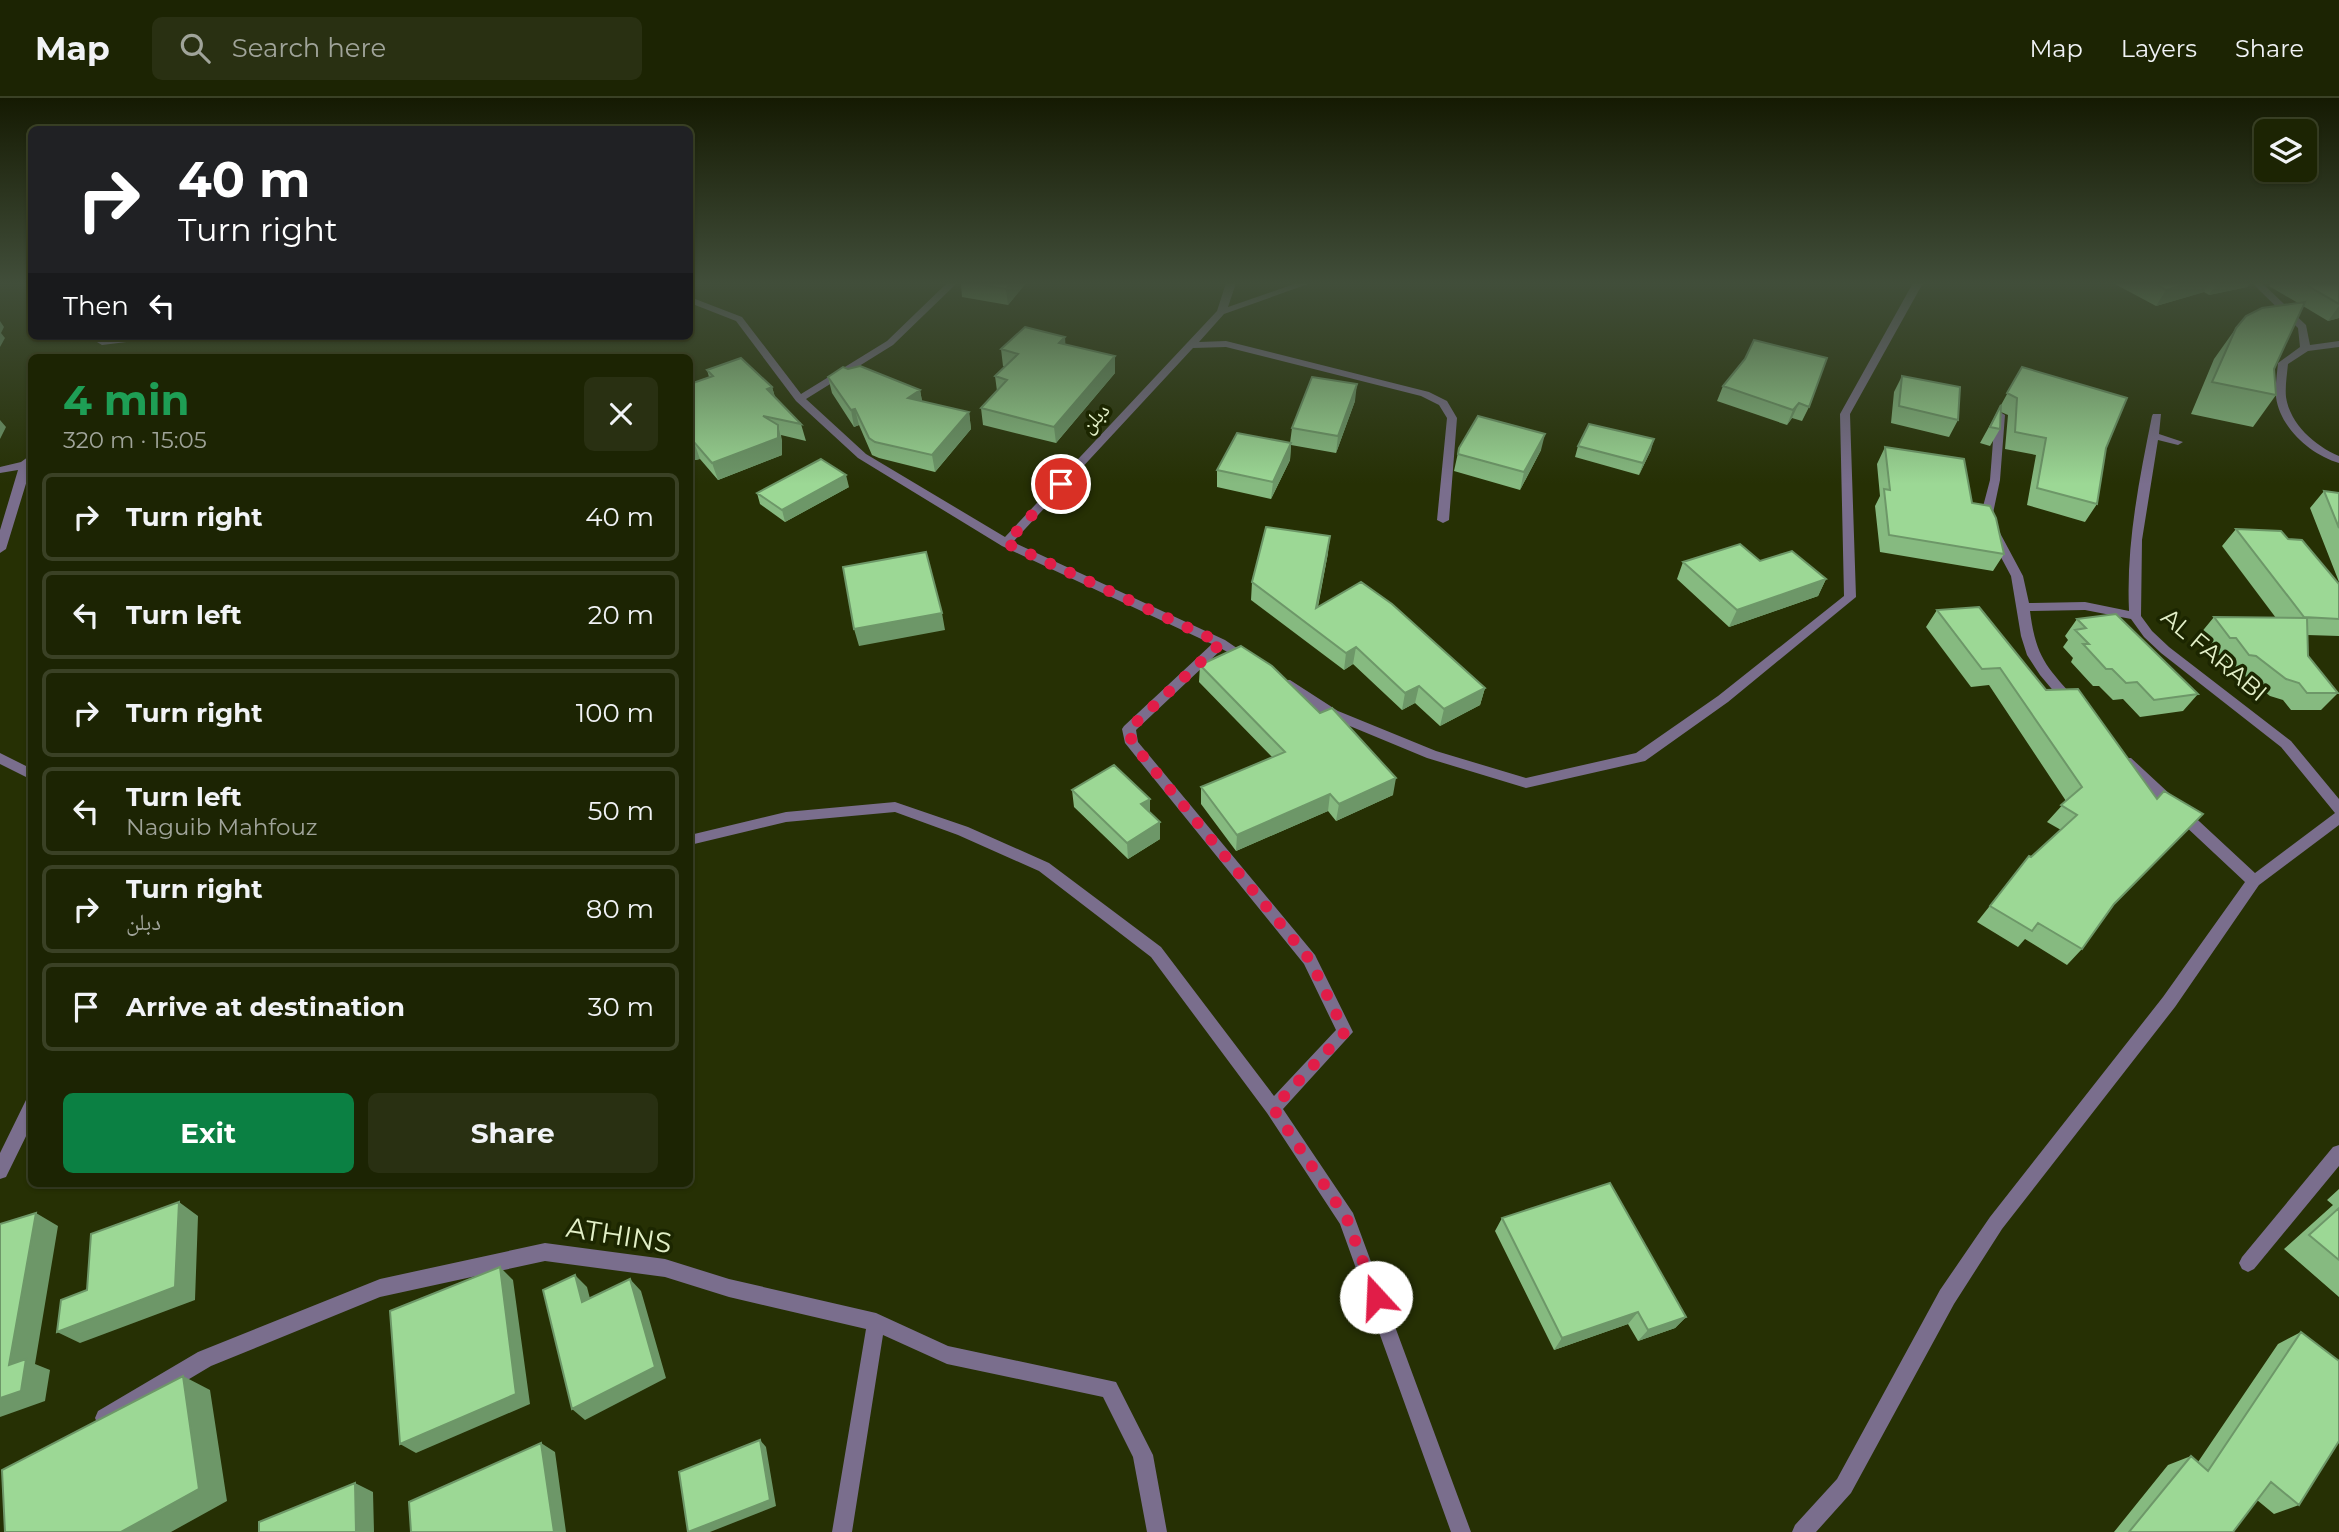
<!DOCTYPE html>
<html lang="en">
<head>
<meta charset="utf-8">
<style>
  body { margin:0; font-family:Montserrat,"Noto Naskh Arabic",sans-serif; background:#293012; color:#f1f3f6; height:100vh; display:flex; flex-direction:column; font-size:26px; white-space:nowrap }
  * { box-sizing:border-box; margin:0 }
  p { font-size:23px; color:#a0a49a }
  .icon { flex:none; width:38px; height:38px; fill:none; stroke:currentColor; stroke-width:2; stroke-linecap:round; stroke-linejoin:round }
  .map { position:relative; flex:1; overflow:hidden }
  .drawer { position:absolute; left:28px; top:256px; width:665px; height:833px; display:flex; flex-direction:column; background:#1c2403; border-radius:10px; box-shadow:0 2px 5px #0004,0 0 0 2px #3a4125 }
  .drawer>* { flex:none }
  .top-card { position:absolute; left:28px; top:28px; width:665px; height:214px; border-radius:10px; box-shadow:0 2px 5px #0004,0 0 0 2px #3a4125; background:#202124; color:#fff; overflow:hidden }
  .controls { position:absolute; left:2254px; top:21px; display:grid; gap:14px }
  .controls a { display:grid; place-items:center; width:63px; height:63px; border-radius:10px; background:#1c2403; box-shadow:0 2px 5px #0004,0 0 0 2px #3a4125; font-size:35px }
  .pin { position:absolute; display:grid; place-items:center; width:60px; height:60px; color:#fff; margin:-30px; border:4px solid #fff; border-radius:50%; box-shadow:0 2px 7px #0007 }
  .me { position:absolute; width:77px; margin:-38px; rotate:340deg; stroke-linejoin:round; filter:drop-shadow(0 0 5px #0008) }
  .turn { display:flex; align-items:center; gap:24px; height:147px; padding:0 35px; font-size:32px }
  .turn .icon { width:91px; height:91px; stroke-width:2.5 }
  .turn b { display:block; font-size:49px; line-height:60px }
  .then { display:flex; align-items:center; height:66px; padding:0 35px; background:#0003; gap:14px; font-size:26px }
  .round { display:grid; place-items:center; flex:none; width:74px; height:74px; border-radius:10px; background:#293012 }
  .summary { display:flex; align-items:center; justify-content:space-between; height:119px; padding:0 35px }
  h1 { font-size:42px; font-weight:700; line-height:52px; color:#1e9e55 }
  .primary-button { display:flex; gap:14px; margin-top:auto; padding:14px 35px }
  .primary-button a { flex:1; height:80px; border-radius:10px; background:#0b8043; color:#fff; font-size:28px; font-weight:700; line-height:80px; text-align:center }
  .primary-button a+a { background:#293012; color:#f1f3f6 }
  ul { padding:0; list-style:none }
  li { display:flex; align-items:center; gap:21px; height:88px; margin:0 14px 10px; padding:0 21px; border:4px solid #3a4125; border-radius:10px }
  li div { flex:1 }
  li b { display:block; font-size:26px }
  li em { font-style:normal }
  header { display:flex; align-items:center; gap:42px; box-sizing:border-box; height:98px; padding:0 35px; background:#1c2403; border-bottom:2px solid #3a4125 }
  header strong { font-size:33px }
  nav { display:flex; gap:38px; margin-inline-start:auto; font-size:24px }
  .search { width:490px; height:63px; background:#293012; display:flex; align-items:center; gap:18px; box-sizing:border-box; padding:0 24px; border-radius:10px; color:#a0a49a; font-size:26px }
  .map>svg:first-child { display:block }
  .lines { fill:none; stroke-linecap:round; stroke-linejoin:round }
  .street { fill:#7a6e8d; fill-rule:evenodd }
  .wall { fill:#86ba80 }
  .shaded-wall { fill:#6d9768 }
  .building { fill:#9cd895; stroke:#6d9768; stroke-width:2 }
  .route { stroke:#e11d48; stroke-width:12; stroke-dasharray:0 21.6 }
  .labels { text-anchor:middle; stroke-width:7; stroke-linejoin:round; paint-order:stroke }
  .far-street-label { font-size:21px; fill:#e3f0c8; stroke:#1c2600 }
  .street-label { font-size:24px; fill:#e3f0c8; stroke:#1c2600 }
  .near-street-label { font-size:28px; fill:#e3f0c8; stroke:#1c2600 }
</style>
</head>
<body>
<header>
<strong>Map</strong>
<div class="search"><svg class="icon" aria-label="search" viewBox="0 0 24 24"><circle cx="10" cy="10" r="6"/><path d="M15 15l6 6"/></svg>Search here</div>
<nav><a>Map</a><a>Layers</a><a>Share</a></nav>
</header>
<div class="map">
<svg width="2339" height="1434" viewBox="0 0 2339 1434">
  <rect width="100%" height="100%" fill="#263004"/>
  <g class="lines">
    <path class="street" d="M947,185H957L893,247L806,301L866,356L1005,439L1217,213L1226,185H1236L1228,209L1297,185H1311L1224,216L1199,244L1226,243L1429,294L1447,303L1457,320L1449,422L1443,425L1437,422L1447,320L1439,307L1421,298L1226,249L1193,250L1013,444L1225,542L1253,561L1247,565L1222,551L1136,632L1138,644L1315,857L1353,934L1283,1011L1353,1115L1471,1434H1451L1340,1126L1267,1015L1151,859L1039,773L958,737L895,714L786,724L690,747V737L786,714L895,704L968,729L1049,765L1161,849L1274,998L1336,932L1304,866L1125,645L1122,631L1124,628L1212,546L1002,448L858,360L796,303L736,223L690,205V199L742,219L801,296L887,243Z
      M1913,185H1923L1850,316L1856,499L1728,604L1645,663L1526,690L1427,660L1328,619L1280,588L1279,585L1280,582H1290L1338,613L1436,653L1526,680L1636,655L1718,598L1844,498L1840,316Z
      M2252,185H2262L2306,227L2310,247L2339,243V249L2308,253L2288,266C2287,277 2285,288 2286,299C2290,326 2315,348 2339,358V365C2311,357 2280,330 2276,299C2275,288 2277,276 2278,265L2300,249L2298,230Z
      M127,238H156L151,241L102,247L97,244L102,241Z
      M2000,314L2005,317L2000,382L1992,420L2023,478L2029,505L2085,504L2129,513C2126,446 2139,383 2152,318L2153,316H2161L2159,336L2183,344L2178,347L2158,342L2142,442L2141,518L2152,533L2169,549L2291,643L2339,701V727L2259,787L2175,909L2002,1131L1954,1206L1851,1395L1816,1434H1792L1795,1427L1837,1381L1940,1192L1990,1119L2163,899L2245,784L2121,668L2119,664L2121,660H2131L2255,775L2335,715L2281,649L2161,555L2144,539L2131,521L2085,512L2030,513C2036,560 2046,568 2077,603L2078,606L2077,609H2067L2040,577L2027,557L2021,538L2011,478L1980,420L1990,382L1995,317Z
      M32,356V366L6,451L0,455V432L18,372L0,375V369L21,364Z
      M0,655L32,671V682L0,666Z
      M32,1000V1026L6,1079L0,1081V1055L26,1002Z
      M2339,1047V1068L2254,1171L2248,1174L2242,1171L2239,1165L2242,1159L2333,1049Z
      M545,1145L665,1161L729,1181L876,1215L948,1248L1116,1284L1153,1357L1167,1434H1147L1133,1359L1103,1299L947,1266L883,1237L852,1434H832L866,1231L729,1199L665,1179L545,1163L380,1199L211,1268L112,1327L105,1330L98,1327L95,1320L98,1313L198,1254L380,1181Z"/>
  </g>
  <path class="wall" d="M961,185H1026L1008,207L962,199Z
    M2113,185H2250L2247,189L2209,197L2204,194L2156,208Z
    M2271,185H2339V220L2328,223L2303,208L2274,271L2276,297L2253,329L2191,316L2214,261L2236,230L2298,205L2269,188Z
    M1066,246L1115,275L1056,345L983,327L981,310L997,293L995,278L1005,269L1003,268L1001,251Z
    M1745,261L1809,309L1802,323L1792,320L1787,327L1717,303L1723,288Z
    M2022,269L2106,350L2097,406L2085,424L2027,407L2036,357L2005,351L2008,317L2001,314L2000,331L1990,348L1980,345Z
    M848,271L920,292L922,303L969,314L971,331L935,374L879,360L872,357L859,327L854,329L832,295L828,279Z
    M707,272L772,289L775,299L801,326L806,343L781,337L782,344V357L718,382L700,361L690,363L709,279Z
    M1902,278L1958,322L1949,339L1891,325L1894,294Z
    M1355,303L1336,355L1291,347L1290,362L1271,401L1217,389V372L1290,345L1292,330Z
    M1578,348L1651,352L1639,377L1575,359Z
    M1885,349L1972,405L2004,456L1993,473L1880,454L1875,408L1880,398L1877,366Z
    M1459,350L1541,352L1520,392L1454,373Z
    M849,389L785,424L760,406L757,395Z
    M2324,393L2339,395V484L2310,410Z
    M2236,431L2288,441L2339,486V538L2307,537L2308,558L2338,595L2321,612H2291L2283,602L2270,598L2241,575L2234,574L2221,557H2216L2200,536L2214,519L2276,520L2222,448Z
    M1328,455L1318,509L1485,590L1480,607L1440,628L1415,605L1402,612L1353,566L1344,572L1251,502L1252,484Z
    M1760,463L1826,481L1818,498L1729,529L1677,481L1683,464Z
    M1937,512L2046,592L2078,591L2113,808L2082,851L2067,867L2025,841L2018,849L1977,824L2016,775L2061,732L2047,724L2066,703L1989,587L1971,589L1926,529Z
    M2077,521L2198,596L2183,613L2140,619L2123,601L2113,602L2099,588H2093L2071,564L2073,560L2063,549L2068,542L2065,538Z
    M1200,567L1393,697L1336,723L1328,713L1236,753L1201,706V689L1272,659L1199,584Z
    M1072,692L1150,701V715L1160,724V741L1128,761L1074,709Z
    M2339,1091V1199L2284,1151L2333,1107L2327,1102Z
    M1502,1120L1686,1219L1675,1230L1638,1243L1628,1226L1554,1252L1495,1133Z
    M2301,1234L2299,1407L2274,1416L2257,1402L2233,1434H2114L2168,1367L2191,1358L2198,1364L2278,1246Z"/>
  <path class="shaded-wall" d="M1011,185H1026L1008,207L1006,191Z
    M2190,185H2210L2204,194L2156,208L2166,192Z
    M2217,185H2250L2247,189L2209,197Z
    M2339,208V220L2328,223Z
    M0,223L4,229L1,235L5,240L0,249Z
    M1065,239L1066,256L1059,245Z
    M1115,258V275L1056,345L1054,329Z
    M1357,286L1355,303L1336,355L1338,338Z
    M772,289L777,306L767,291Z
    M920,292L923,309L908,300Z
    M1799,305L1792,320L1787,327L1793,312Z
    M855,311L859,327L854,329L851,312Z
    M969,314L971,331L935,374L932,357Z
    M0,322L6,329L0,341Z
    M778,327L782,344V357L718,382L712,365Z
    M1545,336L1541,352L1520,392L1524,374Z
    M1654,341L1651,352L1639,377L1643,365Z
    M694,344L700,361L690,363V345Z
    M1291,345L1290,362L1271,401L1273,384Z
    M846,377L849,389L785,424L782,412Z
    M1330,438L1328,455L1314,527L1316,510Z
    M1826,481L1818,498L1729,529L1737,512Z
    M942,515L945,532L859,548L854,531Z
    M1356,549L1353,566L1344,572L1346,555Z
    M1419,588L1415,605L1402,612L1405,595Z
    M1485,590L1480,607L1440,628L1444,611Z
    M1396,680L1393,697L1336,723L1339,706Z
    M1330,696L1328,713L1236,753L1237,737Z
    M1150,701V717L1141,706Z
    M1160,724V741L1128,761L1127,745Z
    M179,1104L198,1118L195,1202L80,1245L57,1234Z
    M36,1115L58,1128L35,1266L50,1272L45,1303L0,1319V1300L9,1267Z
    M500,1169L513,1182L530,1306L416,1355L400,1346Z
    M575,1177L587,1189L594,1216L582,1204Z
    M630,1181L641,1193L666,1280L585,1322L572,1311Z
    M1638,1214L1628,1226L1554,1252L1562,1240Z
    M1686,1219L1675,1230L1638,1243L1648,1232Z
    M183,1278L210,1292L227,1403L171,1434H121Z
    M760,1342L766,1349L776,1408L710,1434H689Z
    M541,1345L555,1354L566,1434H554Z
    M355,1385L373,1394L374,1434H356Z"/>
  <path class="building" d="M971,185H1011L1006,191Z
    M2153,185H2190L2166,192Z
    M2303,185H2339V206Z
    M2305,204L2274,271L2276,297L2212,284L2236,230L2246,218L2262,210Z
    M1025,229L1065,239L1059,245L1115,258L1054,329L981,310L1007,282L995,278L1018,256L1001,251Z
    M1754,242L1827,260L1809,309L1799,305L1793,312L1723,288L1745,261Z
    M741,260L772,289L767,291L801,326L763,318L778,327V340L712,365L694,344L690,345V286L713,278L707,272Z
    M860,268L920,292L908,300L969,314L932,357L875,344L869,340L855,311L851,312L828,279L843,269L848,271Z
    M2022,269L2127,300L2106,350L2097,406L2037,390L2046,340L2015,334L2017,300L2007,295Z
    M1902,278L1960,289L1958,322L1899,308Z
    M1312,279L1357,286L1338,338L1292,330Z
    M2001,307L2000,331L1990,329Z
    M1478,318L1545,336L1524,374L1458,356L1459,350Z
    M1589,326L1654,341L1643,365L1578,348Z
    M1237,335L1291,345L1273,384L1217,372Z
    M1885,349L1964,361L1972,405L1990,408L1996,420L2004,456L1889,437L1884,391L1890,392Z
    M821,361L846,377L782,412L757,395Z
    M2324,393L2339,395V430Z
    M1266,429L1330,438L1316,510L1361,484L1392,506L1485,590L1444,611L1419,588L1405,595L1356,549L1346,555L1252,484Z
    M2236,431L2281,433L2288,441L2302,442L2339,486V521L2304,519Z
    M1740,446L1760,463L1792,453L1826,481L1737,512L1683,464Z
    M926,454L942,515L854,531L843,469Z
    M1979,509L2046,592L2078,591L2157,701L2164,693L2203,716L2114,806L2082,851L2038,825L2032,833L1990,808L2029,758L2031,759L2077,717L2061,707L2082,689L2000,570L1982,571L1937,512Z
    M2116,516L2198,596L2154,602L2137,584L2126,585L2112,571H2106L2083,546H2089L2075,532L2086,530L2077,521Z
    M2214,519L2307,520L2308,558L2338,595H2307L2299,585L2286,581L2256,558L2249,557L2236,540H2230Z
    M1241,548L1272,568L1320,615L1332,610L1396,680L1339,706L1330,696L1237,737L1201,689L1285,654L1200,567Z
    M1114,667L1150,701L1141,706L1160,724L1127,745L1072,692Z
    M1610,1085L1686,1219L1648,1232L1638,1214L1562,1240L1502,1120Z
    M179,1104L175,1189L57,1234L61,1202L87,1192L91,1136Z
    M2339,1110V1162L2309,1137Z
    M36,1115L9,1267L26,1261L21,1293L0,1300V1126Z
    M500,1169L516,1296L400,1346L390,1213Z
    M575,1177L582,1204L630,1181L655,1269L572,1311L543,1192Z
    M2301,1234L2339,1263V1343L2299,1407L2271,1384L2233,1434H2129L2191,1358L2208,1373Z
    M183,1278L199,1391L121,1434H5L2,1372Z
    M760,1342L770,1402L688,1434L679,1374Z
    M541,1345L554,1434H411L409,1404Z
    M355,1385L356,1434H259V1424Z"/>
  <linearGradient id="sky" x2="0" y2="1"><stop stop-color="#151a02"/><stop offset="0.48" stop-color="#414e3a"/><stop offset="1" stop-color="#414e3a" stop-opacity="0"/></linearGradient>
  <rect width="2339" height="386" fill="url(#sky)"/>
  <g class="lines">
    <path class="route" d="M1061,386L1006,445L1221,545L1129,631L1132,645L1310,862L1345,934L1273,1010L1347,1121L1376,1199"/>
  </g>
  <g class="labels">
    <g class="far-street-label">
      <text transform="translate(1095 320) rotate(-47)" y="7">دبلن</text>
    </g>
    <g class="street-label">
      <text transform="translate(2214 557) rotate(40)" y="8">AL FARABI</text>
    </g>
    <g class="near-street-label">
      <text transform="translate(619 1137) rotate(9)" y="10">ATHINS</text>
    </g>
  </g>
</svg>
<div class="controls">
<a><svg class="icon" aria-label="layers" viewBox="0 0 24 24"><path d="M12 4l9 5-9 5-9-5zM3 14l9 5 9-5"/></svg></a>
</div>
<div class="pin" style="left:1061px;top:386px;background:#d93025"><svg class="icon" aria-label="arrive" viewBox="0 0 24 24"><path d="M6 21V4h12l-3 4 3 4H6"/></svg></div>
<svg class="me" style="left:1376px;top:1199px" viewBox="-20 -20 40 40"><circle r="19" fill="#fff"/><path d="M0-13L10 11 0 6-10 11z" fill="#e11d48"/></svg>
<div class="top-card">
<div class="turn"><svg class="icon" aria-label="right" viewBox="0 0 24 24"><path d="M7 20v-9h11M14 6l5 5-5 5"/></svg><div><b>40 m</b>Turn right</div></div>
<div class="then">Then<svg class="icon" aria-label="left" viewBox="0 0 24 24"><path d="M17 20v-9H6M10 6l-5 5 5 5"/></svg></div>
</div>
<section class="drawer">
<div class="summary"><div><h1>4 min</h1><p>320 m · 15:05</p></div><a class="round"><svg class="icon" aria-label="close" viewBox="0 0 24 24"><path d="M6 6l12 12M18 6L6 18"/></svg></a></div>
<ul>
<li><svg class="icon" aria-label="right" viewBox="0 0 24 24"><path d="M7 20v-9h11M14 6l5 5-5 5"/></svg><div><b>Turn right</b></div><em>40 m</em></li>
<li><svg class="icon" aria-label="left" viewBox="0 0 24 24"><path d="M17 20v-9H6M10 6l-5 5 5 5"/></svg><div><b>Turn left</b></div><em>20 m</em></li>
<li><svg class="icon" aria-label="right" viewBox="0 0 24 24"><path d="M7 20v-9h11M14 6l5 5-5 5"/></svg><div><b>Turn right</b></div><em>100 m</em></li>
<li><svg class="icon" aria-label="left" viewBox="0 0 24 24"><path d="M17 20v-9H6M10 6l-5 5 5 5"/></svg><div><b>Turn left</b><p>Naguib Mahfouz</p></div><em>50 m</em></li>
<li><svg class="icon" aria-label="right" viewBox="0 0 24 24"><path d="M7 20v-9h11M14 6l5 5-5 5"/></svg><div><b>Turn right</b><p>دبلن</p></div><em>80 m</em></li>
<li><svg class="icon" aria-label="arrive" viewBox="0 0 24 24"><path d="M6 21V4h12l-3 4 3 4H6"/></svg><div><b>Arrive at destination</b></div><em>30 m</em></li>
</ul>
<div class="primary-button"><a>Exit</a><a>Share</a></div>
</section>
</div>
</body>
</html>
